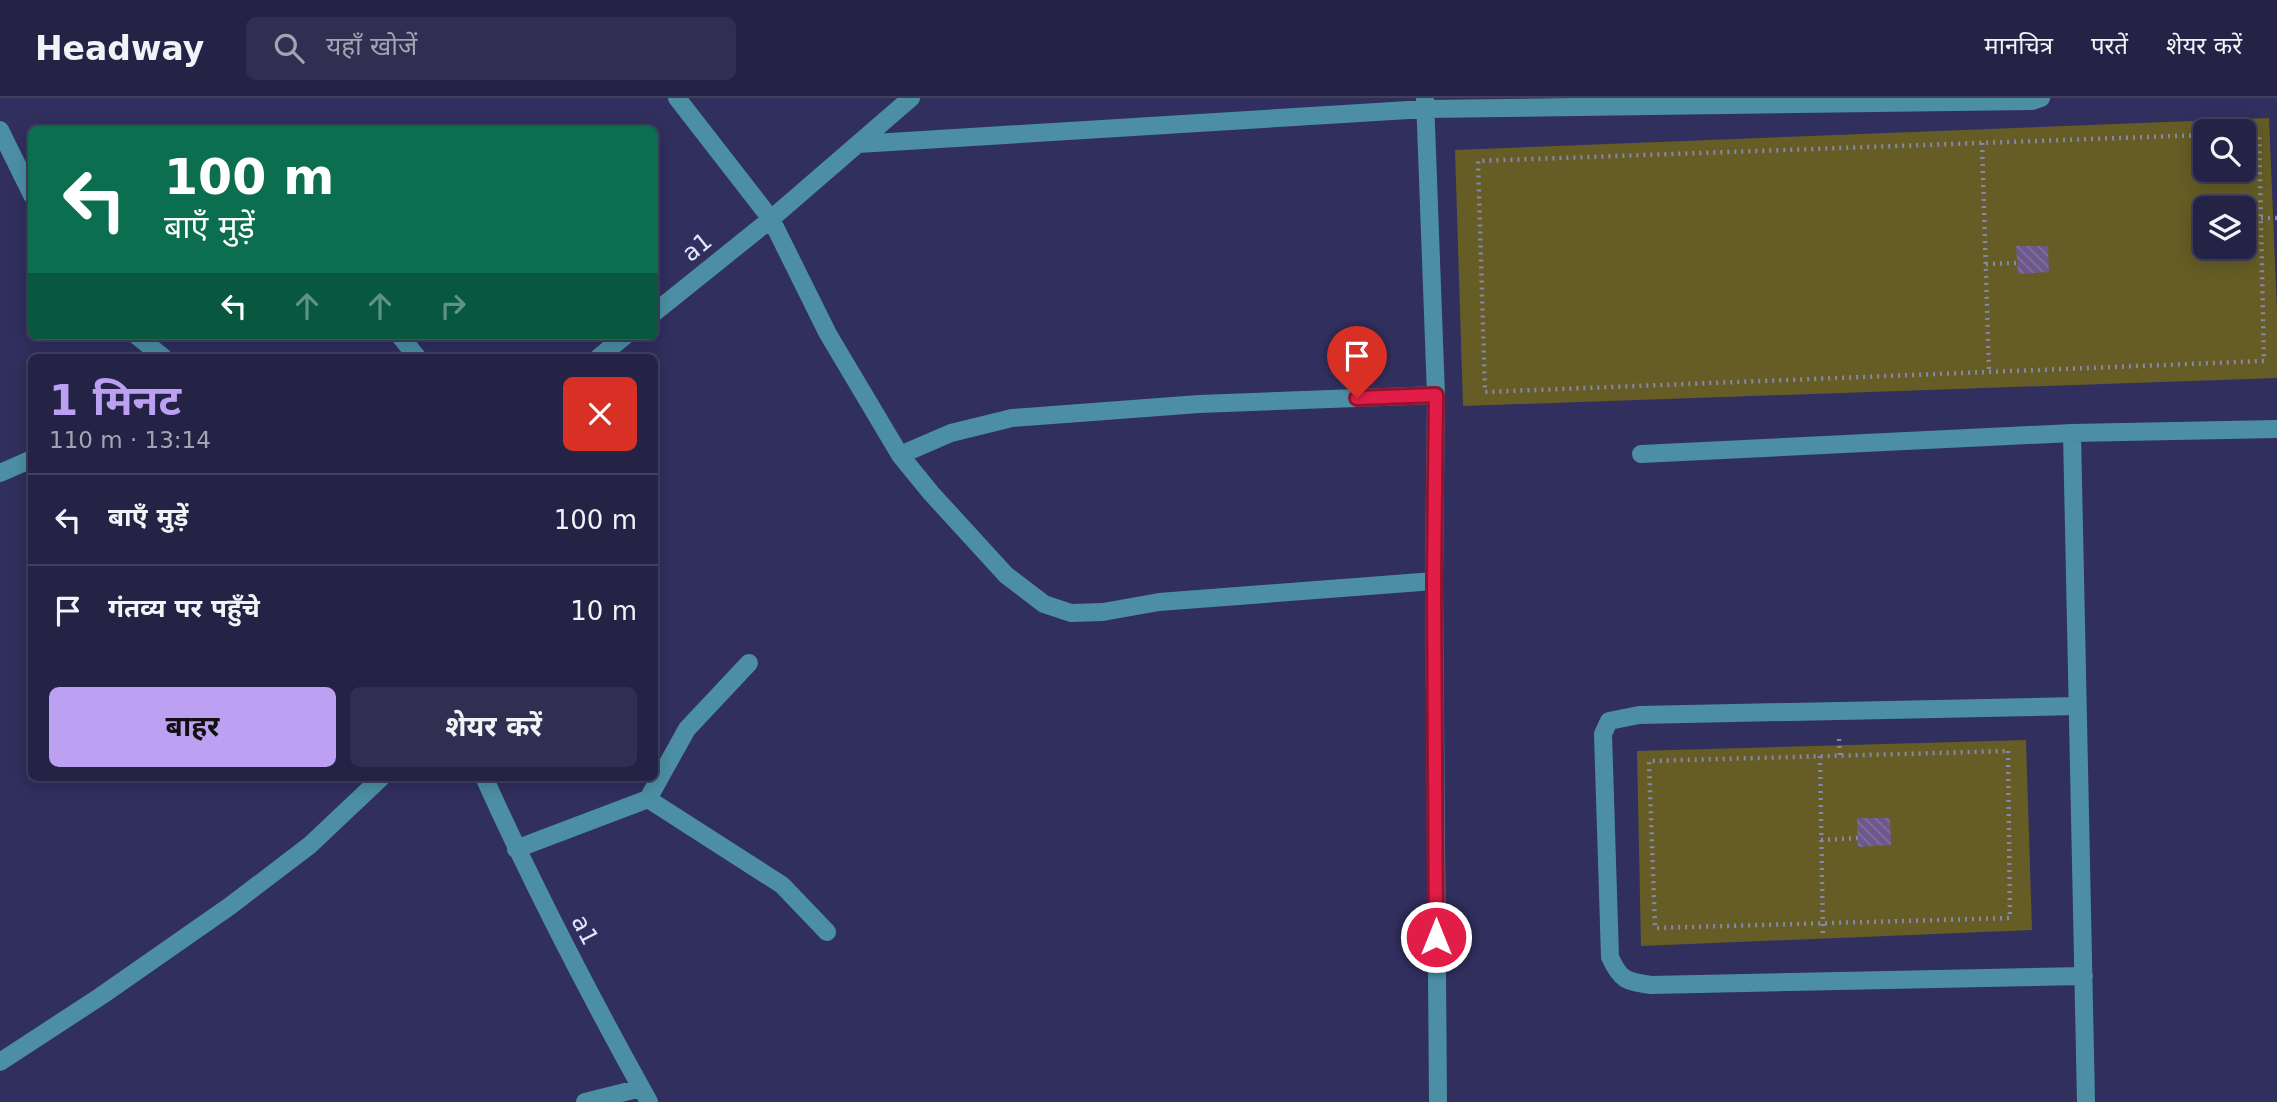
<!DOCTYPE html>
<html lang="hi">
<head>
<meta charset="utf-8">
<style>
  body { margin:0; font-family:"DejaVu Sans","Noto Sans Devanagari",sans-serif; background:#302f51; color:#f1f3f6; height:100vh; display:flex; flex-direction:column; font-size:26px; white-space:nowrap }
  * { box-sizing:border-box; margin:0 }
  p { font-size:23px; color:#a3a4b3 }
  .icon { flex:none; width:38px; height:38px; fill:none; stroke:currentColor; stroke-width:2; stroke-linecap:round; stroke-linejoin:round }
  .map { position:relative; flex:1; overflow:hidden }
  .sheet { position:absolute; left:28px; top:256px; width:630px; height:427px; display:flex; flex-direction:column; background:#242346; border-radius:10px; box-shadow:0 4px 18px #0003,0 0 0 2px #41405f }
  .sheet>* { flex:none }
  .top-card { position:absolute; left:28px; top:28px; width:630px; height:214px; border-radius:10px; box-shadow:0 4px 18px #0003,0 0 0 2px #41405f; background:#0b6e4f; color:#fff; overflow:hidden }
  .tools { position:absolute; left:2193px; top:21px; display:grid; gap:14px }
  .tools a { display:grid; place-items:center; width:63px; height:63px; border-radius:10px; background:#242346; box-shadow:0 4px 18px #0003,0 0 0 2px #41405f; font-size:35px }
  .pin { position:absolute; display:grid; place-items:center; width:60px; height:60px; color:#fff; margin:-72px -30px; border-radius:50% 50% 50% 0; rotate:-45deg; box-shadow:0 0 7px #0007 }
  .pin .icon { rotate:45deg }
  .me { position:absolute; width:77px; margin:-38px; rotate:0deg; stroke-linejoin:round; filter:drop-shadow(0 0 5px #0008) }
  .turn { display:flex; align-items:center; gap:24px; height:147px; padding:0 21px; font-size:32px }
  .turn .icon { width:91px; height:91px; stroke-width:2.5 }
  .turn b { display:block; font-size:49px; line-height:60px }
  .lanes { display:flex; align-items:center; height:66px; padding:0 21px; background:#0003; justify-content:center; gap:35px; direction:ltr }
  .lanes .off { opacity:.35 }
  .round { display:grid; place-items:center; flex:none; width:74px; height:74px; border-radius:10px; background:#302f51 }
  .headline { display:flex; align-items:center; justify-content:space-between; height:119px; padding:0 21px }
  h1 { font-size:42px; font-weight:700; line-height:52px; color:#bca0f2 }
  .action { display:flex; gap:14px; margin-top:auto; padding:14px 21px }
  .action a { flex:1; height:80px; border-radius:10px; background:#bca0f2; color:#111; font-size:28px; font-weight:700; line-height:80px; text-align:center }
  .action a+a { background:#302f51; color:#f1f3f6 }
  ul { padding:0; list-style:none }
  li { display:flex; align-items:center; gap:21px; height:91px; padding:0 21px; border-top:2px solid #41405f }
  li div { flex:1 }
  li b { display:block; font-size:26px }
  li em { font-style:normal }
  header { display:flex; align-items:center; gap:42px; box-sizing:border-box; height:98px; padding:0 35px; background:#242346; border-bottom:2px solid #41405f }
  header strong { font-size:33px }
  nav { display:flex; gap:38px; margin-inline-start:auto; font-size:24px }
  .search { width:490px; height:63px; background:#302f51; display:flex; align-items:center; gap:18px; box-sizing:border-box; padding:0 24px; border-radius:10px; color:#a3a4b3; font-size:26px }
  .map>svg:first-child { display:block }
  .green { fill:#655d25; fill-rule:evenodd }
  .building { fill:url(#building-back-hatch) }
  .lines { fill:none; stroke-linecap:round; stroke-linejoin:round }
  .path { stroke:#8687ab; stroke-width:4.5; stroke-dasharray:2 5; stroke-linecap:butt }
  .minor { stroke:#4c8fa5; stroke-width:18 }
  .route-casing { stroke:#92132f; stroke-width:18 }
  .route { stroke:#e11d48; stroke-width:12 }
  .labels { text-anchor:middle; stroke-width:7; stroke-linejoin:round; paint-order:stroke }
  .street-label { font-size:24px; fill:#e4e6fe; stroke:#302f5e }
</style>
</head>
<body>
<header>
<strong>Headway</strong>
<div class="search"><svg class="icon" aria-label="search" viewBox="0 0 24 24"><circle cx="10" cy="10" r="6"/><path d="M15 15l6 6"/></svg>यहाँ खोजें</div>
<nav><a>मानचित्र</a><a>परतें</a><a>शेयर करें</a></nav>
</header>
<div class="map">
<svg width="2277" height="1004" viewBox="0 0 2277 1004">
  <defs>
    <pattern id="building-back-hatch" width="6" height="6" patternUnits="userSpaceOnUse" patternTransform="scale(1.75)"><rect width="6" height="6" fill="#6c588b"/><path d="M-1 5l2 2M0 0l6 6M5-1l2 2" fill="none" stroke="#81709c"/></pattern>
  </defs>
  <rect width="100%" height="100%" fill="#302f5e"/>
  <path class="green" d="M2269,20L2277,213V280L1463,308L1455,52ZM2205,33H2244V72H2205ZM2205,110H2244V149H2205Z
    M2026,642L2032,832L1641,848L1637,653Z"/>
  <path class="building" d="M2016,148H2048L2049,174L2018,176Z
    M1857,720H1890L1891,747L1858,749Z"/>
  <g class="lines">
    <path class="path" d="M2205,37L1478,63L1485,294L2264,263L2259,35L2244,36
      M1982,45L1989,274
      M2261,120H2277
      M1986,166L2017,165
      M1839,641L1840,658
      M2008,653L2010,820L1655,830L1649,663Z
      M1820,658L1823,840
      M1821,742L1858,740"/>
    <path class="minor" d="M677,0L771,121L828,236L900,357L931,395L1006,477L1044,506L1071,515L1103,514L1159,504L1434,483
      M1425,0L1436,297L1434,483L1438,1004
      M0,32L32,97
      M858,46L1425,11L2032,3L2041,0
      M654,215L771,121L911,0
      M137,238L163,259
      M400,238L417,259
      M599,259L625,238
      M2072,335L2086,1004
      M1641,356L2072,335L2277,331
      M900,357L951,335L1012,320L1199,306L1436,297
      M0,375L32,361
      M2077,608L1639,617L1609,623L1603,636L1610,859C1620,882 1627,884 1651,887L2084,878
      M484,679C534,790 590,898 649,1004
      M648,701L687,631L749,565
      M516,751L648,701L782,787L827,834
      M0,964L101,898L230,808L310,747L382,679
      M585,1004L641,990"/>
  </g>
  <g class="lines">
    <g class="route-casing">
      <path id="route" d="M1357,300L1436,297L1434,483L1436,839"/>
    </g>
    <use href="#route" class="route"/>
  </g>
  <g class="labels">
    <g class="street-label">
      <text transform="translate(697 149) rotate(-39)" y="8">a1</text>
      <text transform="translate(585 832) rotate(63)" y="8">a1</text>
    </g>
  </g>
</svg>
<div class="tools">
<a><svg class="icon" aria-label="search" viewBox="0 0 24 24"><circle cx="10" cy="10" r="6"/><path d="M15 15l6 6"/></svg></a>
<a><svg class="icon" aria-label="layers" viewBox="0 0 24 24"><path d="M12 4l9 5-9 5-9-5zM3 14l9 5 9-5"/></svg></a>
</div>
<div class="pin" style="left:1357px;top:300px;background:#d93025"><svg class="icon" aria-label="arrive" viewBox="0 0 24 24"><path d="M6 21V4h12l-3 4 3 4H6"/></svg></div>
<svg class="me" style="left:1436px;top:839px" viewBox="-20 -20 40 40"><circle r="17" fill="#e11d48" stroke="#fff" stroke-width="3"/><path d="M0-11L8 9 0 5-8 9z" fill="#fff"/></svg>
<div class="top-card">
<div class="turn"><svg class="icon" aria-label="left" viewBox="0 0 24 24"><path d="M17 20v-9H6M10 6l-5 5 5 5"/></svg><div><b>100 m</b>बाएँ मुड़ें</div></div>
<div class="lanes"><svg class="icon" aria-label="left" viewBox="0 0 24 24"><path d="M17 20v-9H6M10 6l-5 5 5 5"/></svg><svg class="icon off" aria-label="ahead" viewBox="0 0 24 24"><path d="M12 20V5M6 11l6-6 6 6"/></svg><svg class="icon off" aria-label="ahead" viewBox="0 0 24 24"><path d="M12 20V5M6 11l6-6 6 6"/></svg><svg class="icon off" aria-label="right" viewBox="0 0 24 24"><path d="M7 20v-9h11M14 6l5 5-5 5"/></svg></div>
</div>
<section class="sheet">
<div class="headline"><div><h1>1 मिनट</h1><p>110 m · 13:14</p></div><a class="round" style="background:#d93025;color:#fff"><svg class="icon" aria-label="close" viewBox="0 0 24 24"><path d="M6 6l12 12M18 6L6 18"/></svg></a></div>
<ul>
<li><svg class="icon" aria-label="left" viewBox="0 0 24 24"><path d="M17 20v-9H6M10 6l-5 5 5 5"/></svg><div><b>बाएँ मुड़ें</b></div><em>100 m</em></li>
<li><svg class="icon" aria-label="arrive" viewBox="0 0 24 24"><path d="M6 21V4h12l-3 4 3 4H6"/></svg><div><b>गंतव्य पर पहुँचे</b></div><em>10 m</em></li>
</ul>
<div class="action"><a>बाहर</a><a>शेयर करें</a></div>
</section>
</div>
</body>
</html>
